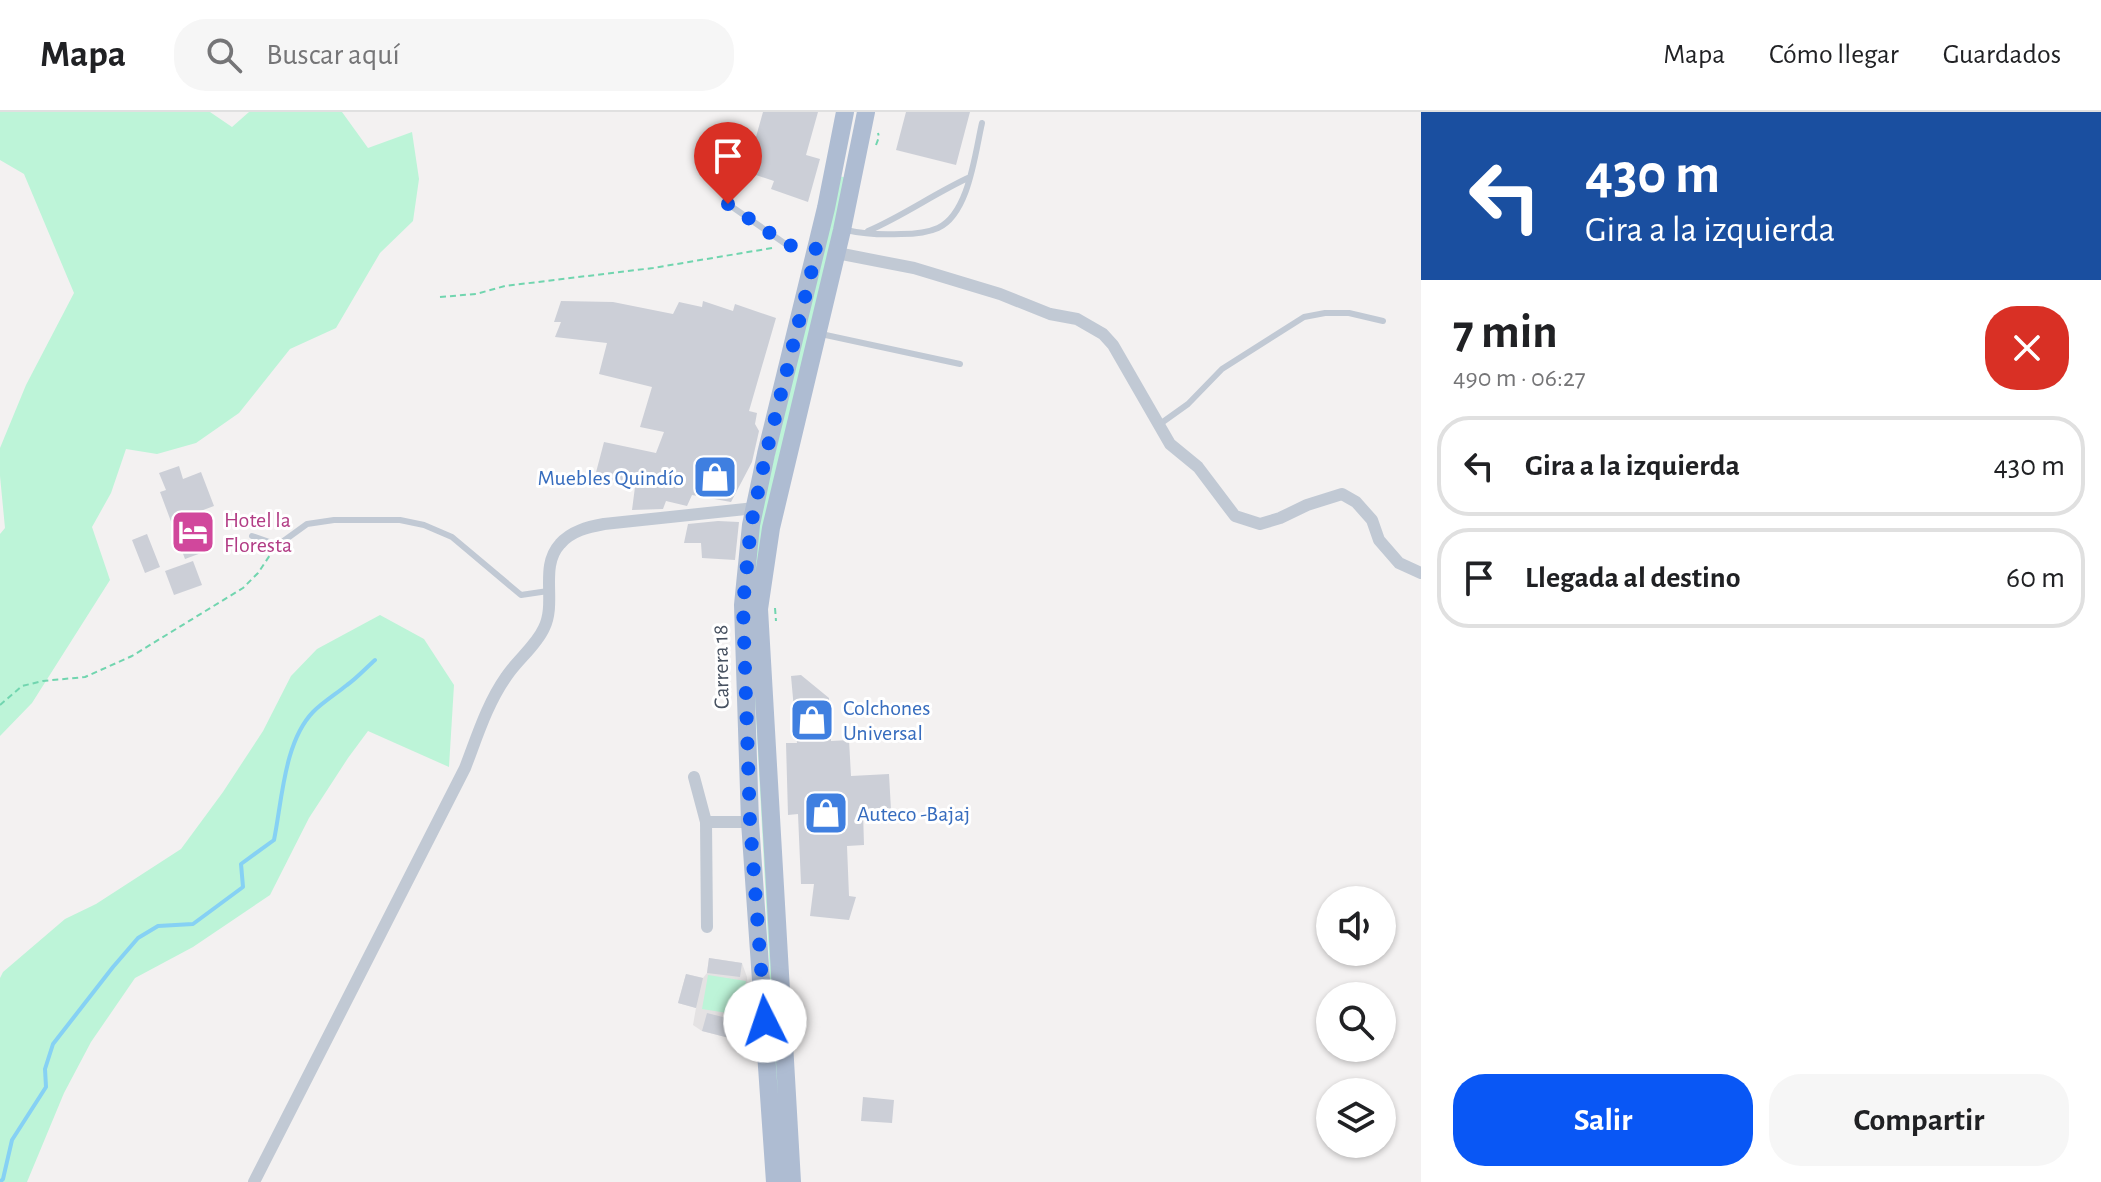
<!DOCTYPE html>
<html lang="es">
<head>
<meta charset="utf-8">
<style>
  body { margin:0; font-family:"Alegreya Sans",sans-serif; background:#f6f6f6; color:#202124; height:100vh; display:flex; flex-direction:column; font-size:30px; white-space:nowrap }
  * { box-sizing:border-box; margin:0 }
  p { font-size:26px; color:#757577 }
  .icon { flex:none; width:44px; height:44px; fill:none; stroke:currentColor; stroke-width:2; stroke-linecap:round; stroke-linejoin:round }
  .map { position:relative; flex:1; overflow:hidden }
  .drawer { display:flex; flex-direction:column; background:#fff; width:680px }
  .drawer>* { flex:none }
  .hud { background:#1a4fa0; color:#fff; overflow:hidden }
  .buttons { position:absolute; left:1316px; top:774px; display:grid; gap:16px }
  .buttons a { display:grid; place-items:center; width:80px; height:80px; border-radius:50%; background:#fff; box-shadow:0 2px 6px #0004; font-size:40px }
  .pin { position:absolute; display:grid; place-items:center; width:68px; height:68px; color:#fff; margin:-82px -34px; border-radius:50% 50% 50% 0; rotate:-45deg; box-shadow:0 0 8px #0007 }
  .pin .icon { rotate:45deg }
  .me { position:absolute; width:88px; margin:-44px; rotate:356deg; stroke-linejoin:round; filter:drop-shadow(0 0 6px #0008) }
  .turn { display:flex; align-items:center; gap:28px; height:168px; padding:0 32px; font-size:36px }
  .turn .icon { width:104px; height:104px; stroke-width:2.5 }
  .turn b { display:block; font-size:56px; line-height:68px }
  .round { display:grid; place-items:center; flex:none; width:84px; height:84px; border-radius:32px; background:#f6f6f6 }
  .summary { display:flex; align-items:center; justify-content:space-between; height:136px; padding:0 32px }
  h1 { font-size:48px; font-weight:600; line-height:60px }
  .primary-button { display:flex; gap:16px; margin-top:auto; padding:16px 32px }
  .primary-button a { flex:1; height:92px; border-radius:32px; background:#0957f5; color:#fff; font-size:32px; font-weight:600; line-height:92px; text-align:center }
  .primary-button a+a { background:#f6f6f6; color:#202124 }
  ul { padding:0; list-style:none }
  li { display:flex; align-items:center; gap:24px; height:100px; margin:0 16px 12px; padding:0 16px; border:4px solid #e0e0e0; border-radius:32px }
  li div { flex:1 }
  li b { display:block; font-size:30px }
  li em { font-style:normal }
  header { display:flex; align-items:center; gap:48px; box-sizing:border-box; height:112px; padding:0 40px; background:#fff; border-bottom:2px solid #e0e0e0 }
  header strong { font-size:38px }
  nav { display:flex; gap:44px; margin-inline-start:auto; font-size:28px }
  .search { width:560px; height:72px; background:#f6f6f6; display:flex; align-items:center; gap:20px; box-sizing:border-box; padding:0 28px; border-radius:32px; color:#757577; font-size:30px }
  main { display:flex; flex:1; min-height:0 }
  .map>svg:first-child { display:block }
  .education { fill:#e4e2e3 }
  .green { fill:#bdf4d8 }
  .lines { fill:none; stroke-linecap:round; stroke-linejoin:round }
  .stream { stroke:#86d1f4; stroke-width:4 }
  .building { fill:#cccfd7 }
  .path { stroke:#71d5af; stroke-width:2; stroke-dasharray:6 4; stroke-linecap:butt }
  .lane { stroke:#c1c9d4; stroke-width:6 }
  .street { stroke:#c1c9d4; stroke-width:12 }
  .primary { stroke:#aebcd2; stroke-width:18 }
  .route { stroke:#0957f5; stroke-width:14; stroke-dasharray:0 25.2 }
  .labels { text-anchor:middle; stroke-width:6; stroke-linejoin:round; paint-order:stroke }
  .shop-label { font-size:22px; fill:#366cbe; stroke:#fff; text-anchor:start }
  .hotel-label { font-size:22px; fill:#b23c85; stroke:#fff; text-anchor:start }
  .street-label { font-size:22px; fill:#475160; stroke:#fff }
</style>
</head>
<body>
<header>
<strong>Mapa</strong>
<div class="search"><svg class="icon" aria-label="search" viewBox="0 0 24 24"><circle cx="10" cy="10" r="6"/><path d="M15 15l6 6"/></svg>Buscar aquí</div>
<nav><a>Mapa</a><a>Cómo llegar</a><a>Guardados</a></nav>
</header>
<main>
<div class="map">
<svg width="1421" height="1070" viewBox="0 0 1421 1070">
  <rect width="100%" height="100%" fill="#f3f1f1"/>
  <path class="education" d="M709,846L742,851L747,865L750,912L745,930L702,919L693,913L696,896L678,891L686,862L703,866L707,861Z"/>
  <path class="green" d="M0,0H210L232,15L249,0H342L368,36L412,20L419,67L413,109L380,141L336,216L290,237L239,301L196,331L157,342L126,337L111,381L92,415L110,468L32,591L0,624V422L5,416L0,364V336L26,273L74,181L24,62L0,48Z
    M839,64L847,66L765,415L781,1070L750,492L758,415Z
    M380,503L424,527L454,573L449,655L368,619L348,646L309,706L270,783L193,835L135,866L91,930L64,981L27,1070H0V866L3,860L65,807L96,792L181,737L223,680L263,619L291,564L317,537Z
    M708,863L746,869L740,903L702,897Z"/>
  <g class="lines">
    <path class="stream" d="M0,1070L3,1067L12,1028L46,975L45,957L53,932L113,855L138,826L158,814L193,812L243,775L241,752L274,728C282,689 284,630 313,600C323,590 336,582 347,573C357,566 366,556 375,548"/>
  </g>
  <path class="building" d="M763,0H818L806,43L820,47L808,90L771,77L774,69L750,61L703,36L710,17L752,39Z
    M906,0H970L956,53L896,38Z
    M561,189L613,190L673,202L679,190L702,195L703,189L733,199L735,192L776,206L749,299L757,301L755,312L759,319L752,350L731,390L692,383L687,394L666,389L663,397L632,398L635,375L594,368L604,330L656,341L664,320L640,315L652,275L599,262L607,231L555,225L561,210H554Z
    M179,354L183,367L201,360L214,394L198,400L212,437L185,447L160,380L166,378L159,361Z
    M718,409L739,410L735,448L702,446L701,431H684L688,412Z
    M147,422L160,455L145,461L132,428Z
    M193,449L202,473L174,483L165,459Z
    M801,563L829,586L831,629L849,628L851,664L889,662L891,698L863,699L864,733L847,734L849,784L856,785L849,808L810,804L814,772H801L798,702L788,703L786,631H797L791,564Z
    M709,846L742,851L740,865L707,861Z
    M686,862L703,866L696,896L678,891Z
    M707,901L750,912L745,930L702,919Z
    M863,985L894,988L892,1011L861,1009Z"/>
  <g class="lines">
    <path class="path" d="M876,33L879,25L878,21
      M440,185L476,182L505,174L653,156L772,136
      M775,496L776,509
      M0,593L22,574L43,569L85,565L132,544L243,476L258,461L272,440"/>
    <path class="lane" d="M728,92L787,133
      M846,118C864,122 883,123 901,122C913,122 927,121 938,116C969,102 975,41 982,11
      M868,119C903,104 935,81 970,65
      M821,222L960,252
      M1160,312L1188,292L1222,257L1304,205L1325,201H1349L1383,209
      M252,424L278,433L307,412L334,408H400L424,413L452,425L521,483L548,479"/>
    <path class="street" d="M837,141L914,156L1000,182L1050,202L1077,207L1103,222L1113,233L1170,332L1198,355L1235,404L1260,412L1280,406L1307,393L1342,382L1356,390L1372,408L1379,428L1399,451L1421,461
      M694,665L706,710L707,815
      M706,710H750
      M254,1070L465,656C477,625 487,592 506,565C517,548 536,534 544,516C557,490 539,455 560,432C571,419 588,415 604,412L755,396"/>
    <path class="primary" d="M775,1070L750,710L743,493L751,413L766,342L826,96L845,0
      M792,1070L759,497L771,416L842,118L866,0"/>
  </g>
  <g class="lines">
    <path class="route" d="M728,92L787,133L817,137L766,342L751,413L743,493L750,710L765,909"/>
  </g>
  <defs>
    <g id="shop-square" transform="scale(2.3)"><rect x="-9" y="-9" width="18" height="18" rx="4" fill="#3f7fe0" stroke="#fff"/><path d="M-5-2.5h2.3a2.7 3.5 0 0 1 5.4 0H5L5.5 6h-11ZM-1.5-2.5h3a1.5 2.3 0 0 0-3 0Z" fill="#fff"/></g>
    <g id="hotel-square" transform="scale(2.3)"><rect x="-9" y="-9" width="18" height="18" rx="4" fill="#d1479c" stroke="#fff"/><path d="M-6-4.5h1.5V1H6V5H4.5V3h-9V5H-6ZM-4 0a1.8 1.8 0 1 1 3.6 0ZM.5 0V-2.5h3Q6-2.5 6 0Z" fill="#fff"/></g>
  </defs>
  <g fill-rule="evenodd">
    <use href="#shop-square" x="715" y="365"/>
    <use href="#hotel-square" x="193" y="420"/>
    <use href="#shop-square" x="812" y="608"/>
    <use href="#shop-square" x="826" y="701"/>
  </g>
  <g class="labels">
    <g class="shop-label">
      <text x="684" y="373" text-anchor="end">Muebles Quindío</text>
      <text x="843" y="603">Colchones<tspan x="843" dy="25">Universal</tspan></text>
      <text x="857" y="709">Auteco -Bajaj</text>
    </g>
    <g class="hotel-label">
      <text x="224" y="415">Hotel la<tspan x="224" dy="25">Floresta</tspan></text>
    </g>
    <g class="street-label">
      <text transform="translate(720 555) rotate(-91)" y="8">Carrera 18</text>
    </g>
  </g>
</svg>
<div class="buttons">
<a><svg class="icon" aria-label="sound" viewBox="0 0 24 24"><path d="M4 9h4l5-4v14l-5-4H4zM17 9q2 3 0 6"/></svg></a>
<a><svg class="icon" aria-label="search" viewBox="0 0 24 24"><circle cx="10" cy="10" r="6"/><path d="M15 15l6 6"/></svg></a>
<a><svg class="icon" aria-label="layers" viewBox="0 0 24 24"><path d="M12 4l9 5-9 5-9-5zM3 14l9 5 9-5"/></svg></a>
</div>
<div class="pin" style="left:728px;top:92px;background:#d93025"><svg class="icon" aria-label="arrive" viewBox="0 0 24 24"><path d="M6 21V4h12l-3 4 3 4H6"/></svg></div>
<svg class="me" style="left:765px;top:909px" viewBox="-20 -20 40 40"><circle r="19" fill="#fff"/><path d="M0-13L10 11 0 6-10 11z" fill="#0957f5"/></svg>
</div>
<section class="drawer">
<div class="hud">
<div class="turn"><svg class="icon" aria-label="left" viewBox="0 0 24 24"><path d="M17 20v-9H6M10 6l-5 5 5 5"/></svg><div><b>430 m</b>Gira a la izquierda</div></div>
</div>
<div class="summary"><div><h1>7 min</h1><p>490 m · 06:27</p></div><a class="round" style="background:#d93025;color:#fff"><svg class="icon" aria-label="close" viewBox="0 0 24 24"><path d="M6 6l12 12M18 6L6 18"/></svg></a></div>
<ul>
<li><svg class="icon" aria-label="left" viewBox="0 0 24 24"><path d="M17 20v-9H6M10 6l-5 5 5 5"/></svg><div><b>Gira a la izquierda</b></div><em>430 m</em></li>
<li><svg class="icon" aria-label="arrive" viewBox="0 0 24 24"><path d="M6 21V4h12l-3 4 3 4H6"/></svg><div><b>Llegada al destino</b></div><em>60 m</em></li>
</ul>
<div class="primary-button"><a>Salir</a><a>Compartir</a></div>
</section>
</main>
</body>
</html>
